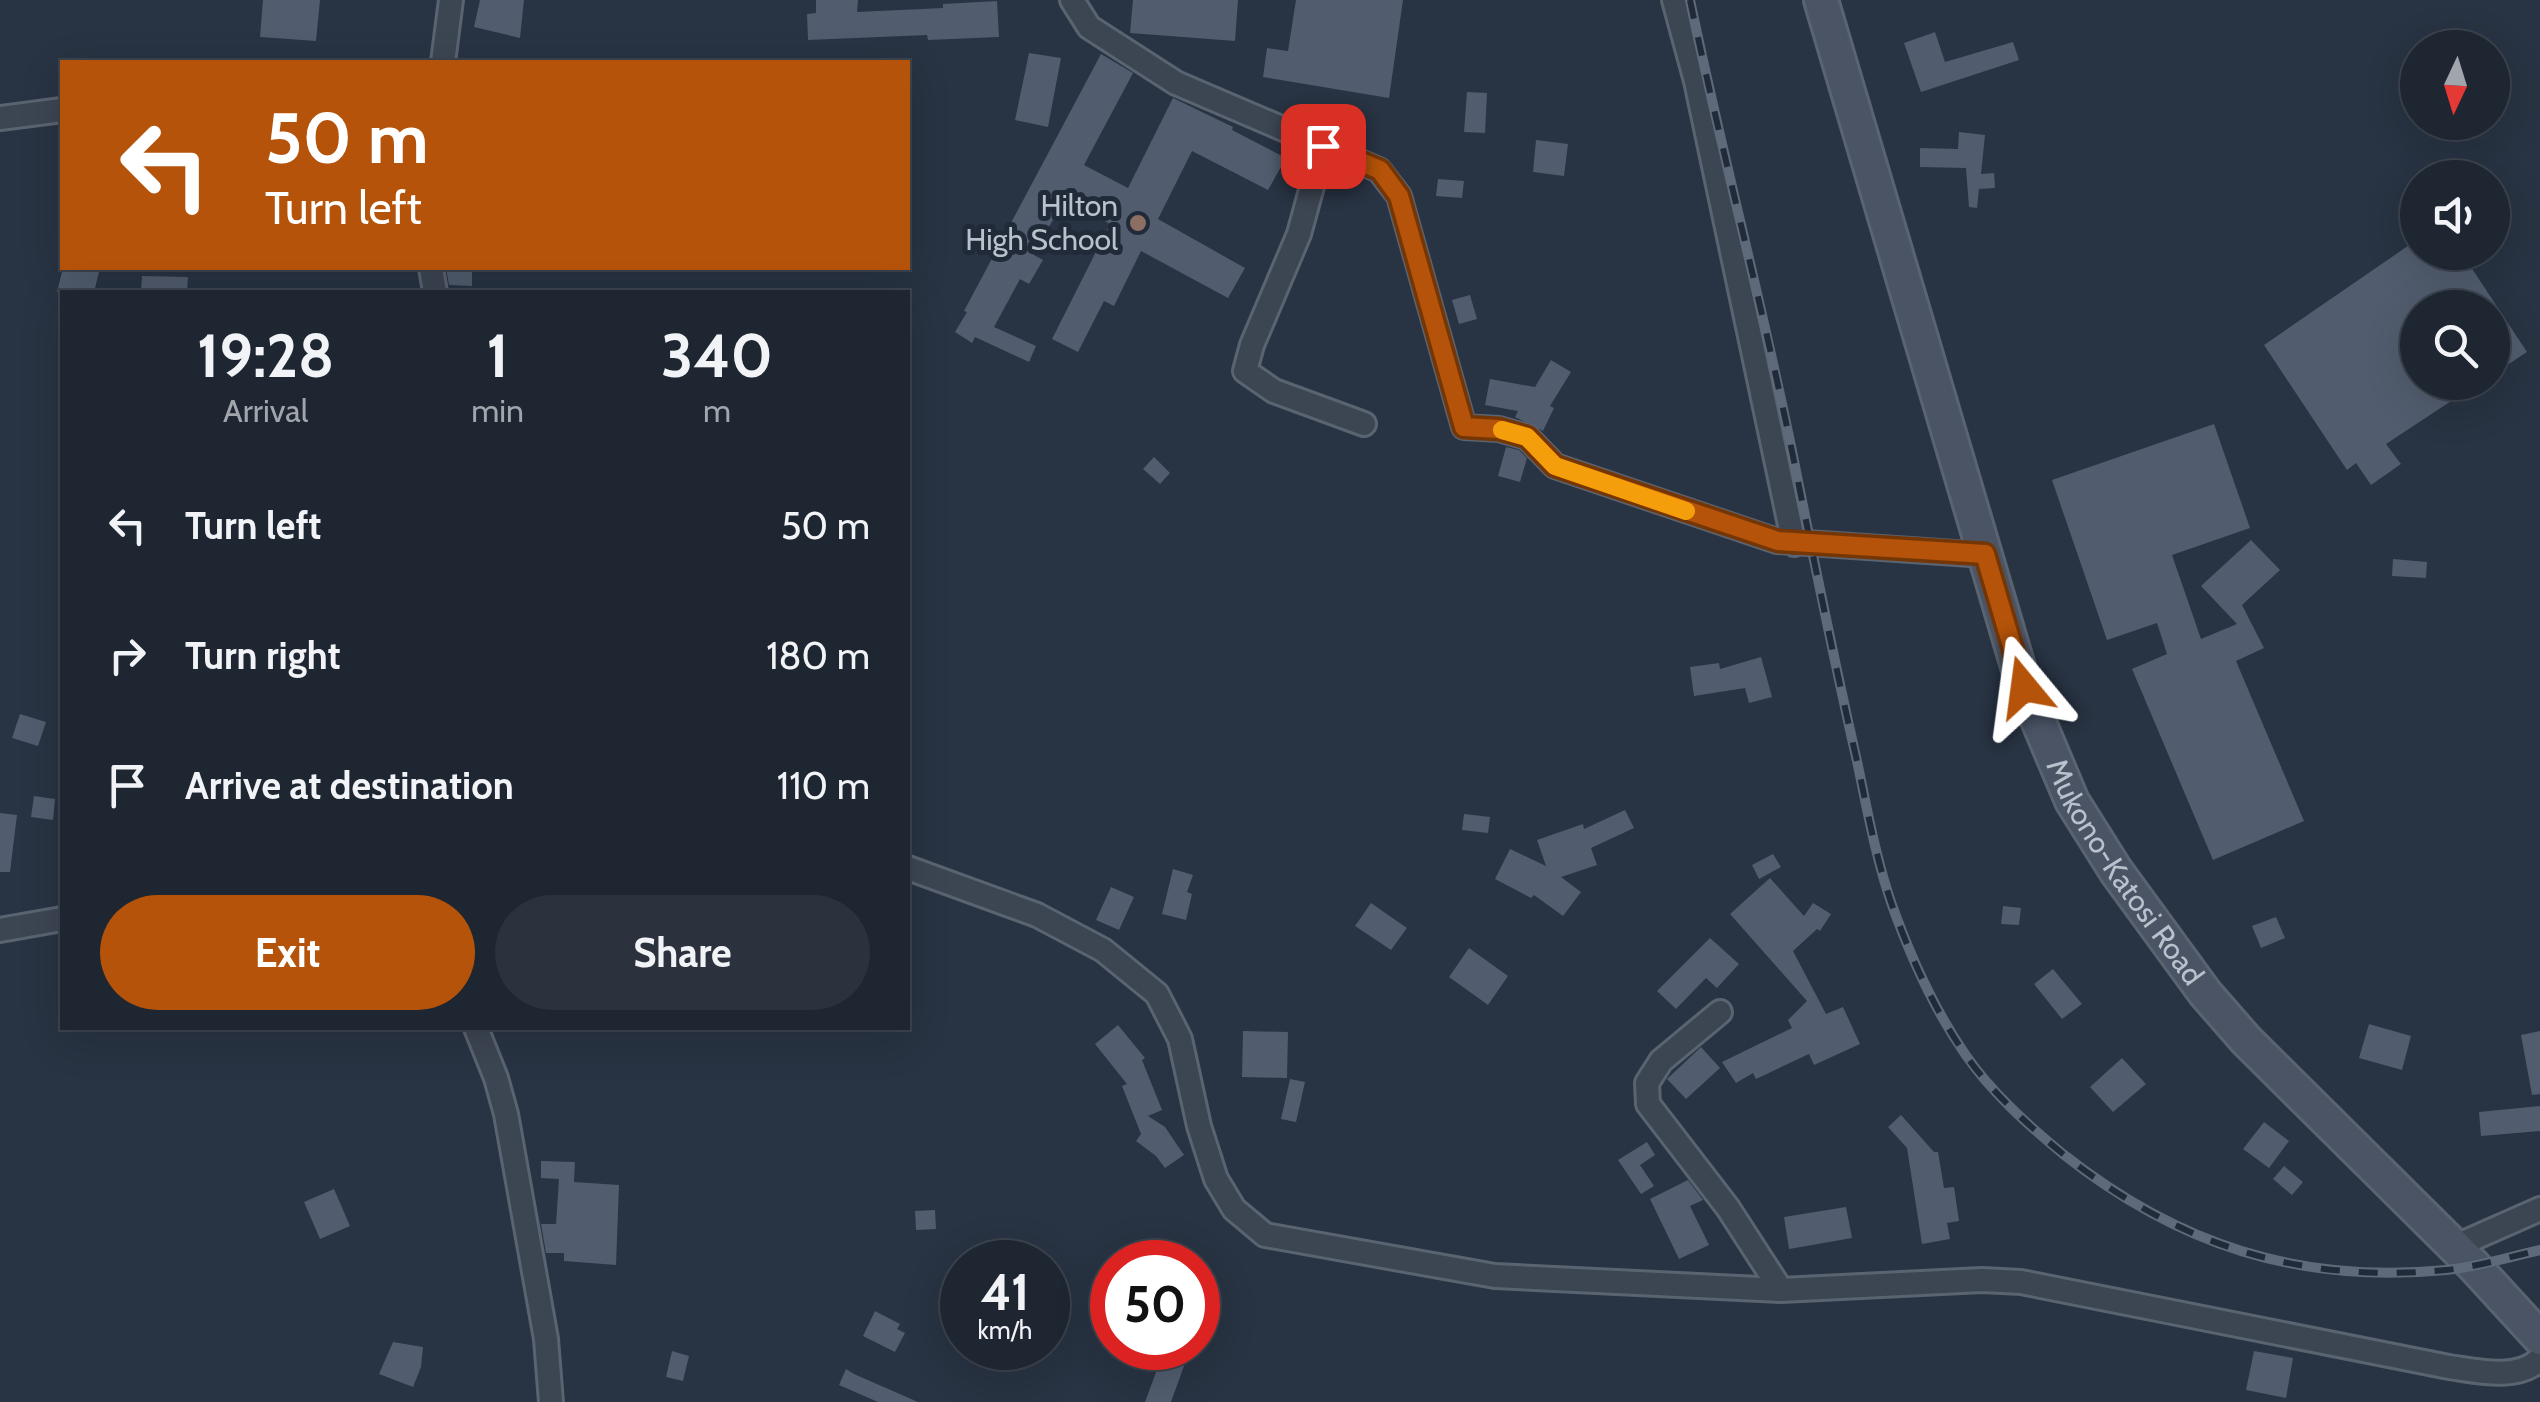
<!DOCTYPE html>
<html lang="en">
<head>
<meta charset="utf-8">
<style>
  body { margin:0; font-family:Cabin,sans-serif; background:#2b323e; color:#f1f3f6; height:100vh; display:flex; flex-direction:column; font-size:38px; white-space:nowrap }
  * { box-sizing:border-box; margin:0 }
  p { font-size:32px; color:#a1a5ac }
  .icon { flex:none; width:55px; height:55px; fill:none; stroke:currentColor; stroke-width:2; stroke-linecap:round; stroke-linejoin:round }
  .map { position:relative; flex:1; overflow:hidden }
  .panel { position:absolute; left:60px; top:290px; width:850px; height:740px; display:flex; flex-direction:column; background:#1e2632; border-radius:0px; box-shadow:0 10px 40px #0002,0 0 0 2px #3c434d }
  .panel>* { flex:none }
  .guide { position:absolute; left:60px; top:60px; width:850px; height:210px; border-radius:0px; box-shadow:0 10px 40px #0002,0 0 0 2px #3c434d; background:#b45309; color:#fff; overflow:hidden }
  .needle { width:65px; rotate:184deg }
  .fabs { position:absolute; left:2400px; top:30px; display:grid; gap:20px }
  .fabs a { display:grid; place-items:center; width:110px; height:110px; border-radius:50%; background:#1e2632; box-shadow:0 10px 40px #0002,0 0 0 2px #3c434d; font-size:50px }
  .speed { position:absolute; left:940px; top:1240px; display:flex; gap:20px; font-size:50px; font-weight:700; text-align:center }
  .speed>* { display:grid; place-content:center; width:130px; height:130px; border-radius:50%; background:#1e2632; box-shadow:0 10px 40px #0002,0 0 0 2px #3c434d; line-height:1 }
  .speed small { font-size:25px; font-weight:400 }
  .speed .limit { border:15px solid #d22; background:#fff; color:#111 }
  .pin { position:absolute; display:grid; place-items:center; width:85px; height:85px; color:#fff; margin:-42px; border-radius:20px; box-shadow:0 5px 15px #0006 }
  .me { position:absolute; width:110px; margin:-55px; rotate:344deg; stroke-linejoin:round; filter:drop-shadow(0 0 8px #0008) }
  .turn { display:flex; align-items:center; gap:35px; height:210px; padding:0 40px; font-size:45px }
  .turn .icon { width:130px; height:130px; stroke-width:2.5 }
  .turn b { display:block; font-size:70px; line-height:85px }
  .eta { display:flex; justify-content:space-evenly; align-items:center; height:170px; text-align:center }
  .eta b { font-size:60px; font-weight:700; line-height:70px }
  .cta { display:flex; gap:20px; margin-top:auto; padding:20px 40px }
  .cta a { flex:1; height:115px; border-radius:60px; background:#b45309; color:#fff; font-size:40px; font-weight:700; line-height:115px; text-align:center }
  .cta a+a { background:#2b323e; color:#f1f3f6 }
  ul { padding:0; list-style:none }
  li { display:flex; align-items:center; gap:30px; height:130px; padding:0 40px }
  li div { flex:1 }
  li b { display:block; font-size:38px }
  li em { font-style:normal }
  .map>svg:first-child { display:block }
  .building { fill:#515c6e }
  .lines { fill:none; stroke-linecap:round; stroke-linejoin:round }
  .minor-casing { stroke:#5a6370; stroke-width:28 }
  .secondary-casing { stroke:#5a6370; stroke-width:38 }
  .minor { stroke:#3c4552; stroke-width:22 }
  .secondary { stroke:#4a5465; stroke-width:32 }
  .rail-casing { stroke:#5e6979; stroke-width:10 }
  .rail { stroke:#212a38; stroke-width:6; stroke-dasharray:19; stroke-linecap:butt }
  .route-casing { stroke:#753606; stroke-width:25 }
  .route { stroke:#b45309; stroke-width:18 }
  .slow { stroke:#f59e0b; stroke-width:18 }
  .education-dot { fill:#8d6e63; stroke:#212a38; stroke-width:4 }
  .labels { text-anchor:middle; stroke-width:10; stroke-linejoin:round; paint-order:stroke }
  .poi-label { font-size:30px; fill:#b9c1cc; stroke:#212a38; text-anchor:end }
  .street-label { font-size:30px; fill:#b9c1cc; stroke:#212a38 }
</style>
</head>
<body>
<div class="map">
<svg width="2540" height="1402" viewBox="0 0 2540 1402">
  <rect width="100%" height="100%" fill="#283343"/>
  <path class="building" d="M263,0H320L316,41L260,37Z
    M480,0H524L520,38L474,27Z
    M816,0H858L857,12L943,8V4L997,1L999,37L928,40L927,35L808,40L807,14L816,13Z
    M1133,0H1238L1235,41L1130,33Z
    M1296,0H1403L1389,98L1263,77L1267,48L1288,51Z
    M1935,32L1945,62L2013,42L2019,60L1921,92L1904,43Z
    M1029,53L1061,58L1048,127L1015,120Z
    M1101,54L1133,73L1084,165L1128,188L1173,98L1233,127L1232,130L1286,158L1268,190L1192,151L1158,219L1245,268L1228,298L1141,251L1114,306L1104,301L1078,352L1052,339L1110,224L1064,199L1034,255L1043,260L1029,284L1020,279L994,327L1036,346L1029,362L975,337L972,343L955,332L967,312L964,311Z
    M1467,92L1487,93L1485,133L1464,132Z
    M1959,132L1985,135L1981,174L1994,173L1995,188L1979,189L1977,208L1969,207L1966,168L1920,167V148L1958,149Z
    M1536,140L1568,144L1564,176L1533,172Z
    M1438,179L1464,181L1462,198L1436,196Z
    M2418,239V252H2461L2527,352L2492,375V308H2418V382H2480L2386,444L2401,464L2371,485L2356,463L2347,470L2264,345Z
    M63,268H100L94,292H57Z
    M446,268H472V286L449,285Z
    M142,276L188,277L187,292H141Z
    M1470,295L1477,319L1459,324L1452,300Z
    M1551,360L1571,372L1550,406L1554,408L1543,431L1515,417L1518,411L1485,405L1490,379L1535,387Z
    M2214,424L2250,528L2172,555L2201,639L2237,624L2201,586L2251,540L2280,570L2242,605L2264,648L2236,661L2304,821L2213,860L2132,669L2167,654L2157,623L2107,640L2052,480Z
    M1506,447L1519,450L1527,458L1520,482L1498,476Z
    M1154,457L1170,473L1160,484L1143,469Z
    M2393,559L2427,562L2426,578L2392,576Z
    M1761,657L1772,697L1749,703L1745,688L1694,696L1690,667L1719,663L1720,669Z
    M20,714L46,722L38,746L12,738Z
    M34,796L55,799L53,820L31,817Z
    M1625,810L1634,828L1591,848L1597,865L1561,877L1581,892L1563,916L1534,895L1531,898L1495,879L1510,849L1546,866L1537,840L1583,824L1584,829Z
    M0,813L17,815L10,872H0Z
    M1464,814L1490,817L1488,833L1462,830Z
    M1773,854L1781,867L1759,879L1752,865Z
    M1173,869L1193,875L1187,892L1192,894L1186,920L1162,914Z
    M1770,878L1804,916L1813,903L1831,914L1820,931L1817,929L1793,951L1826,1014L1843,1007L1860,1044L1814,1065L1809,1054L1756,1079L1753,1073L1736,1083L1722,1062L1792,1028L1788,1020L1807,1001L1730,914Z
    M1111,887L1134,897L1119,930L1096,920Z
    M1371,903L1407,928L1391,950L1355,926Z
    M2003,906L2021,908L2019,925L2001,924Z
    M2276,917L2285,938L2261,948L2252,926Z
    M1710,938L1739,964L1717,988L1706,978L1676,1009L1657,991Z
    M1469,948L1508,976L1488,1005L1449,977Z
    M2053,969L2082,1004L2062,1019L2034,984Z
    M2369,1024L2411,1036L2402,1070L2359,1058Z
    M1118,1025L1145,1058L1142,1060L1162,1110L1148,1116L1165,1127L1184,1155L1165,1168L1156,1156L1136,1141L1141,1134L1122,1086L1127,1084L1095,1044Z
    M1243,1031L1288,1032L1287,1078L1242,1077Z
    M2540,1031V1094L2532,1095L2521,1035Z
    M1701,1047L1720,1068L1686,1099L1667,1079Z
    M2122,1058L2146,1084L2113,1112L2090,1087Z
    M1290,1079L1305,1082L1296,1122L1281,1119Z
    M2540,1106V1131L2481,1136L2479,1112Z
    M1901,1115L1934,1152H1938L1944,1188L1954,1187L1959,1221L1947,1223L1950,1239L1922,1244L1907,1148L1888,1127Z
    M2264,1122L2289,1141L2269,1168L2243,1149Z
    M1647,1142L1655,1155L1640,1165L1654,1186L1641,1194L1618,1160Z
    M541,1161L575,1162L574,1182L619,1185L616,1265L564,1261V1253H546L541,1224H556L559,1179L541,1178Z
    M2284,1166L2303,1182L2292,1195L2273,1179Z
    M1688,1180L1703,1200L1690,1206L1709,1245L1679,1259L1650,1199Z
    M334,1189L350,1226L320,1239L304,1202Z
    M1846,1207L1852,1238L1789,1249L1784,1217Z
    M935,1210L936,1229L916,1230L915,1211Z
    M1112,1275V1319L1092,1308Z
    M875,1311L900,1324L897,1329L905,1333L895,1352L863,1336Z
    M393,1342L423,1347L421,1367L413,1387L379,1374Z
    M1165,1348L1189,1352L1171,1402H1145Z
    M672,1351L689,1356L683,1381L666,1377Z
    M2254,1351L2293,1358L2286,1398L2246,1390Z
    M846,1369L854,1374L918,1402H878L839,1385Z"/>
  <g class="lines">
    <g class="minor-casing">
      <path id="minor" d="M1072,0L1089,27L1176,83L1379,170L1399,196L1464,427L1499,429L1527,437L1555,466L1777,541L1985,555
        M1674,0L1696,81L1794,544
        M443,62L451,0
        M0,118L62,110
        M1323,146L1299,234L1252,345L1245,371L1274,391L1364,424
        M431,268L435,292
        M908,868L1037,915L1103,950L1157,994L1180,1039L1199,1126L1216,1179L1234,1209L1265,1235L1495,1276L1781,1290L1982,1280L2021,1282L2449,1367C2477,1371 2518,1381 2540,1359
        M0,930L62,919
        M1720,1012L1661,1061L1647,1083L1648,1104L1728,1208L1781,1290
        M476,1028L496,1078L506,1114L546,1339L551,1402
        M2454,1247L2540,1209"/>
    </g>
    <g class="secondary-casing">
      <g id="secondary">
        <path id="s1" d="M1821,0L2024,687L2072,801L2116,871L2205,993L2246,1040L2473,1265L2540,1338"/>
      </g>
    </g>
    <use href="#minor" class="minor"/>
    <use href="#secondary" class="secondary"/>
    <g class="rail-casing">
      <path id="rail" d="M1690,0C1722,154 1763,307 1794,461C1814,561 1834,661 1857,761C1867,809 1876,859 1892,905C1911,958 1934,1009 1965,1054C1991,1092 2028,1125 2063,1154C2178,1245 2299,1284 2446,1270C2477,1267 2509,1257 2540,1250"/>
    </g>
    <use href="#rail" class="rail"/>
  </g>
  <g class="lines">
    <g class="route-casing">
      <path id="route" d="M1323,146L1380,170L1399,196L1464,427L1499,429L1527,437L1555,466L1778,541L1985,554L2024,687"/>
    </g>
    <use href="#route" class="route"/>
    <path class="slow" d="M1502,430L1527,437L1555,466L1686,511"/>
  </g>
  <circle class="education-dot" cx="1138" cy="223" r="10"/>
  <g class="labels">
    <g class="poi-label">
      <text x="1118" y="216">Hilton<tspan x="1118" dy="34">High School</tspan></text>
    </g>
    <g class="street-label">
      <text dy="10" stroke="none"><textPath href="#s1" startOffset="928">Mukono-Katosi Road</textPath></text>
    </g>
  </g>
</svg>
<div class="fabs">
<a><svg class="needle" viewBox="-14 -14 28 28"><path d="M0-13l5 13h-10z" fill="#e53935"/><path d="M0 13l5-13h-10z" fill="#a1a5ac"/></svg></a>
<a><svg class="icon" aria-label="sound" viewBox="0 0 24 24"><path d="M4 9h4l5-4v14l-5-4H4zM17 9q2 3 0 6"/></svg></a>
<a><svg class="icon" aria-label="search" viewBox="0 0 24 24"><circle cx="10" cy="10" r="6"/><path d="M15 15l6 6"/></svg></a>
</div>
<div class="speed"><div>41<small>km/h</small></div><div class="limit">50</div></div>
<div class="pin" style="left:1323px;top:146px;background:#d93025"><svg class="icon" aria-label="arrive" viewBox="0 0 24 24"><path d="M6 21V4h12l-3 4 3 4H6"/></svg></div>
<svg class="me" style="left:2024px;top:687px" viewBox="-20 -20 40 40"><path d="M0-17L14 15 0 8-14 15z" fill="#b45309" stroke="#fff" stroke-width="4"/></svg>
<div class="guide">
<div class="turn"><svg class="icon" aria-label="left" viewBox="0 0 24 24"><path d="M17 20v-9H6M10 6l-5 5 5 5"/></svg><div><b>50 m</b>Turn left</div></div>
</div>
<section class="panel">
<div class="eta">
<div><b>19:28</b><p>Arrival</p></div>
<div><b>1</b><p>min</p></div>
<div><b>340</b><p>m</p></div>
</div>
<ul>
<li><svg class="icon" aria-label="left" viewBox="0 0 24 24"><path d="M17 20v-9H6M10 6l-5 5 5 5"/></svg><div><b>Turn left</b></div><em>50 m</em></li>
<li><svg class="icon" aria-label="right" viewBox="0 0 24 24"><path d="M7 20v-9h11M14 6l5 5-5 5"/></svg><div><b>Turn right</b></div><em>180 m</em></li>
<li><svg class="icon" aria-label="arrive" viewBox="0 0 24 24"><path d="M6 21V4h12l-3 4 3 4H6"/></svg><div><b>Arrive at destination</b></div><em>110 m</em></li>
</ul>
<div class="cta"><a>Exit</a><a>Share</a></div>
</section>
</div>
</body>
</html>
